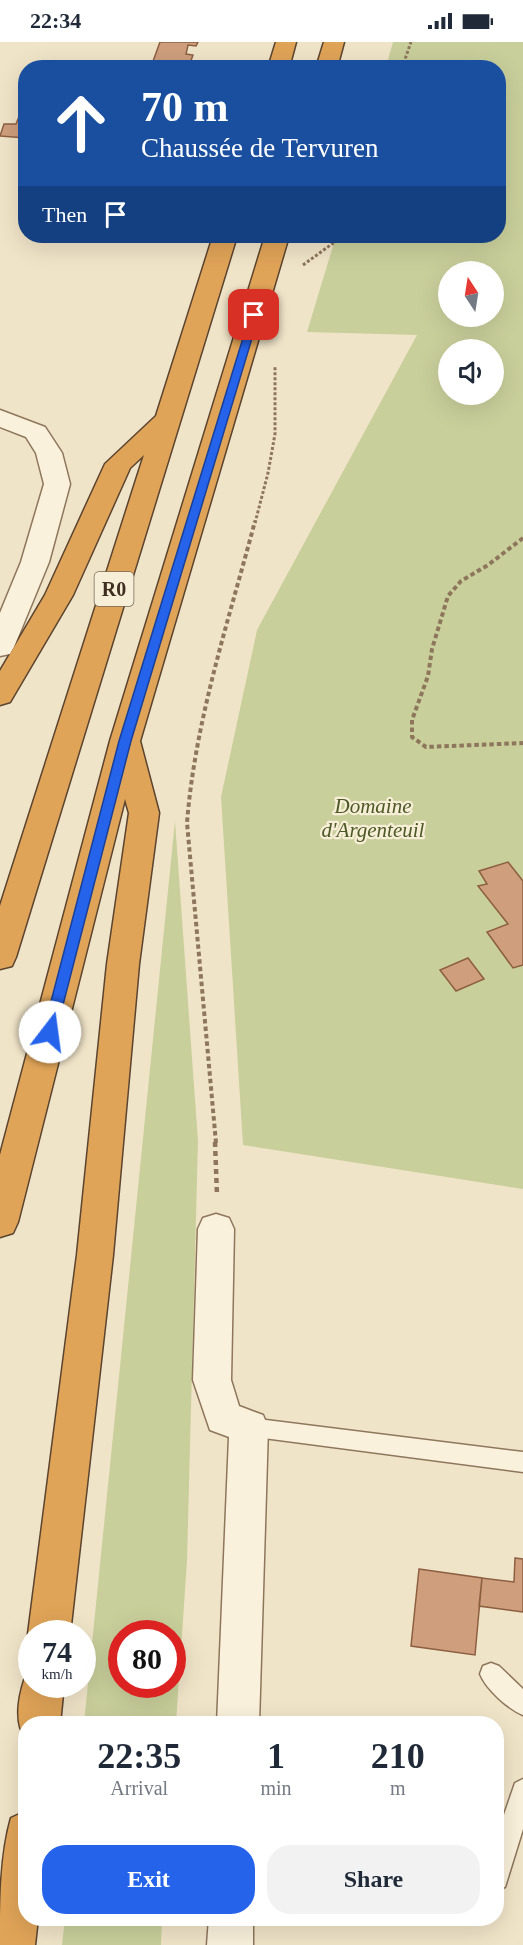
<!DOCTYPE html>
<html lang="en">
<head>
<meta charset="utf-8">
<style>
  body { margin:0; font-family:"Times New Roman",serif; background:#f2f2f3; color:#1f2937; height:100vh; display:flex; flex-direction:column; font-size:22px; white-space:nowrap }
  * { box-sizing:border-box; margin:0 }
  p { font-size:20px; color:#747a83 }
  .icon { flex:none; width:33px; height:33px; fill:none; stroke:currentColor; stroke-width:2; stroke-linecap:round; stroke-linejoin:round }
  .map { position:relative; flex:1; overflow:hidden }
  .sheet { position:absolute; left:18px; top:1674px; width:486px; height:210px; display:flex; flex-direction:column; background:#fff; border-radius:24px; box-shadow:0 6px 24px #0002 }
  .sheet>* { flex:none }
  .banner { position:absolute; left:18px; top:18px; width:488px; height:183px; border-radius:24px; box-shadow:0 6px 24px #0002; background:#1a4fa0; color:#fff; overflow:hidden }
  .needle { width:39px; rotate:348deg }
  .fabs { position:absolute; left:438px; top:219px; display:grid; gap:12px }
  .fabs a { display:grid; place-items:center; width:66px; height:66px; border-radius:50%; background:#fff; box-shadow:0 6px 24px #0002; font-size:30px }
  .speed { position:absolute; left:18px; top:1578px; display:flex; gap:12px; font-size:30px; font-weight:700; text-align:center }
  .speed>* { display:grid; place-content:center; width:78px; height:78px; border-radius:50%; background:#fff; box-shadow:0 6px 24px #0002; line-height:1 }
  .speed small { font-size:15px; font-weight:400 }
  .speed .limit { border:9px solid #d22; background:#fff; color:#111 }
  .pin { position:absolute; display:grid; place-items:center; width:51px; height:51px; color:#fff; margin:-26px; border-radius:12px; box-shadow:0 3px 9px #0006 }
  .me { position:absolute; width:66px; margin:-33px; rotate:15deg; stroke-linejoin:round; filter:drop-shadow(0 0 4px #0008) }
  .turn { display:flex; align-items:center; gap:21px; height:126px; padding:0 24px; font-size:27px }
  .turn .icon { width:78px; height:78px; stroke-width:2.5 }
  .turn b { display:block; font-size:42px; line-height:51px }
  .then { display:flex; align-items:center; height:57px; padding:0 24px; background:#0003; gap:12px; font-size:22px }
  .eta { display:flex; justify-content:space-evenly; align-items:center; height:102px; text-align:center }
  .eta b { font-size:36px; font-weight:800; line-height:42px }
  .primary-button { display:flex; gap:12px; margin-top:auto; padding:12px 24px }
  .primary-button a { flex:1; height:69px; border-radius:24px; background:#2563eb; color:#fff; font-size:24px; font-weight:800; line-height:69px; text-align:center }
  .primary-button a+a { background:#f2f2f3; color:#1f2937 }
  .status { display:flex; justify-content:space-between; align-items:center; height:42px; padding:0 30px; background:#fff; direction:ltr }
  .status svg { height:16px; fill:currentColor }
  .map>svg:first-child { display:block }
  .green { fill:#c9cf9b; fill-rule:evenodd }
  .building { fill:#cf9f7d; stroke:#8d5f41; stroke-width:1.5 }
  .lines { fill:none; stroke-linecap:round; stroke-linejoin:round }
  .lane-casing { stroke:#8d765c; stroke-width:3 }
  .street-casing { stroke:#8d765c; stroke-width:3 }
  .highway-casing { stroke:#5b4430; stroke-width:3 }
  .path-far2 { stroke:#8d765c; stroke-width:3; stroke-dasharray:3 2; stroke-linecap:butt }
  .path-far1 { stroke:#8d765c; stroke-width:4; stroke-dasharray:4.5 3; stroke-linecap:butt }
  .path { stroke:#8d765c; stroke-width:4.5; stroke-dasharray:5 4; stroke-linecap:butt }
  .lane { fill:#faf1dc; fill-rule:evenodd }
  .street { fill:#faf1dc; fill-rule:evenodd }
  .highway { fill:#e0a458; fill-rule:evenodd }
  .route { fill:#2563eb; stroke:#184099; stroke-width:1.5 }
  .labels { text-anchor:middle; stroke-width:4.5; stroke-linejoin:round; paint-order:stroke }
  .shield { fill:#f7eed8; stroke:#756857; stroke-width:1.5 }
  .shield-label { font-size:20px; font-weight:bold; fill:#3d2e20 }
  .park-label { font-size:21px; font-style:italic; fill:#4d5a26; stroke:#f7eed8 }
</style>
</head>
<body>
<div class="status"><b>22:34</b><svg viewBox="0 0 49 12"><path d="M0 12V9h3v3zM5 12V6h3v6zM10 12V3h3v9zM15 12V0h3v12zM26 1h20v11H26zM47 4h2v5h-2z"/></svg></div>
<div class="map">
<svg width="523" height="1903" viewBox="0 0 523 1903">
  <rect width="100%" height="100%" fill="#f0e4c8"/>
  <path class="green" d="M393,0H523V1147L243,1103L221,755L257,588L417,293L307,290L336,194H498V26L386,25ZM448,230H494V274H448ZM448,308H494V352H448Z
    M175,779L198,1099L187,1519L176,1681H84ZM122,1592H172V1642H122Z
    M65,1877H162L161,1903H62Z"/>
  <path class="building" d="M160,0H198L196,4L188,3L186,12L193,13L189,24L152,22Z
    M26,57V96L0,94L4,82H16Z
    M508,820L523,839V923L513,926L487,890L508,882L478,844L487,842L479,829Z
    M468,916L484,937L456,949L440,928Z
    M515,1516L523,1517V1570L479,1564L482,1536L514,1540Z
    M419,1527L482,1536L475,1613L411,1604Z"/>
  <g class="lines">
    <g class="lane-casing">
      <path id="lane" d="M249,1376L523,1410V1430L249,1394L242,1392L238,1385L242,1378Z
        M491,1621L499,1624L523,1647V1673C508,1667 486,1647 480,1632L483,1624Z
        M523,1737V1787L505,1845L496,1848V1796L515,1741Z"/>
    </g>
    <g class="street-casing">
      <path id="street" d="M0,368L45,385L62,411L70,442L49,520L14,605L10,612L0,614V571L21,520L44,442L36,411L26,395L0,385Z
        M216,1172L229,1176L234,1187L231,1338L239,1364L263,1373L268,1385L259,1682H217L229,1395L210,1388L193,1338L198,1187L203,1176Z
        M209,1876H253V1903H207Z"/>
    </g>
    <g class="highway-casing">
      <path id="highway" d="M276,0H296L289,26H268Z
        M324,0H344L337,26H316Z
        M213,194H237L16,915L12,924L0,927V864L144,413L130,426L73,553L10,660L0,663V629L45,553L105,422L156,374Z
        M265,194H289L140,699L159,771L139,922L113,1213L70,1592H32V1599L28,1592L77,1213L107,922L129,771L125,757L18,1180L13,1191L0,1195V1113L110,699Z
        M32,1626V1642H64L60,1682H26V1697C12,1679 20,1647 28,1628Z
        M26,1769V1876H38L35,1903H0C0,1861 0,1815 11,1776Z"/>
    </g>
    <path class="path-far2" d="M402,26L411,0
      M303,223L343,194
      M255,481L268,431L275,392V324"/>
    <path class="path-far1" d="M523,496L488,523L461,539L448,554L432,607L428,634L412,678V695L426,705L523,701
      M216,1101L187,781C195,678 229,578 255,479"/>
    <path class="path" d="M215,1100L217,1153"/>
    <use href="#lane" class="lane"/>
    <use href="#street" class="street"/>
    <use href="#highway" class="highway"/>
  </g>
  <path class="route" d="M251,270L259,273L131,699L56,990L50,995L43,990L119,699Z"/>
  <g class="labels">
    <rect class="shield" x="94.5" y="530" width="39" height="34" rx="4.5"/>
    <g class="shield-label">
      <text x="114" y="554">R0</text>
    </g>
    <g class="park-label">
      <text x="373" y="771">Domaine<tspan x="373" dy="24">d'Argenteuil</tspan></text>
    </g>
  </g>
</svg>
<div class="fabs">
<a><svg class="needle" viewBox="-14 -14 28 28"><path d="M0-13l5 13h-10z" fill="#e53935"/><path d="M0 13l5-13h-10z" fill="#747a83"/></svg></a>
<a><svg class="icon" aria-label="sound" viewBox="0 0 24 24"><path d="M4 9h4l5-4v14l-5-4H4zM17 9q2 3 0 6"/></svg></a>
</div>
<div class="speed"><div>74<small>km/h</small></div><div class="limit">80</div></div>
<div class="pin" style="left:254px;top:273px;background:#d93025"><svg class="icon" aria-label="arrive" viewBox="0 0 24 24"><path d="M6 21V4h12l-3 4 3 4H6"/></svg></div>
<svg class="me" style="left:50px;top:990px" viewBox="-20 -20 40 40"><circle r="19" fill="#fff"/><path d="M0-13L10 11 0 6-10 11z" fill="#2563eb"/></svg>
<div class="banner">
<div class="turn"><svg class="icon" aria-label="ahead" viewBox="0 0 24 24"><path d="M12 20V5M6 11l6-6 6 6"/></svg><div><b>70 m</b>Chaussée de Tervuren</div></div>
<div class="then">Then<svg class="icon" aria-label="arrive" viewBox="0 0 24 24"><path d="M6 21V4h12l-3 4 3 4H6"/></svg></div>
</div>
<section class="sheet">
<div class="eta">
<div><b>22:35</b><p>Arrival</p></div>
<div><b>1</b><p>min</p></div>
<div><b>210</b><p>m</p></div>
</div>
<div class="primary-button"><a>Exit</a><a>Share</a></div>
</section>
</div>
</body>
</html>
